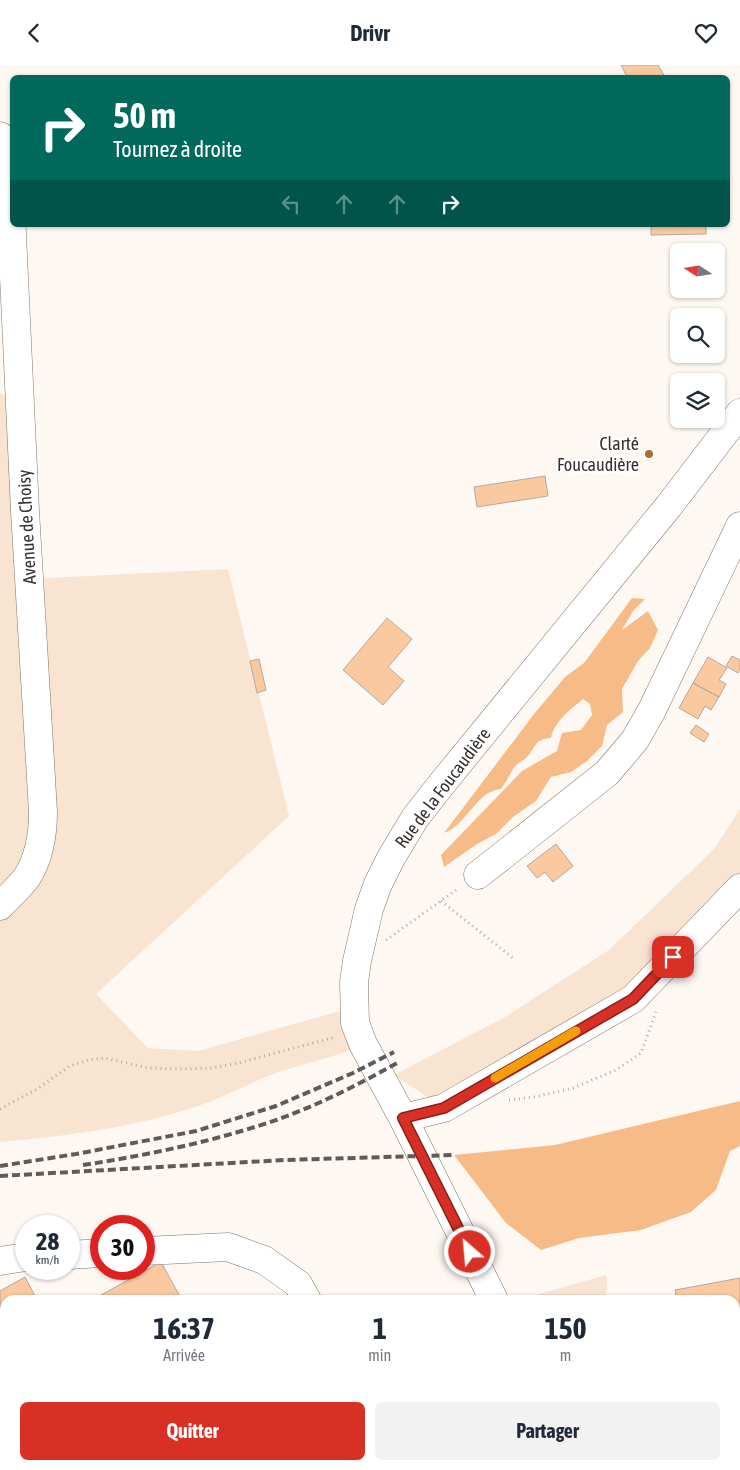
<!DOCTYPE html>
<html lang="fr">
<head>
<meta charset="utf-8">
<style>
  body { margin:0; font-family:"Asap Condensed",sans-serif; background:#f2f2f3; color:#1f2937; height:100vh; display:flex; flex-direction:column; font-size:19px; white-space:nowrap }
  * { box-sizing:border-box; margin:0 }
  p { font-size:16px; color:#747a83 }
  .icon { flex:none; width:28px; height:28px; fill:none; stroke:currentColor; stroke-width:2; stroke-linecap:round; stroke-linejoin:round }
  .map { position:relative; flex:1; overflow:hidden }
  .details { position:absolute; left:0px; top:1230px; width:740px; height:175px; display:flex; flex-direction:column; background:#fff; border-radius:15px 15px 0 0; box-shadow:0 1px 4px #0004 }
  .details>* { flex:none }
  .hud { position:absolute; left:10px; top:10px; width:720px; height:152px; border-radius:8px; box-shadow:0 1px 4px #0004; background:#00695c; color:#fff; overflow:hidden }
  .needle { width:32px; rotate:282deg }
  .tools { position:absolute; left:670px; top:178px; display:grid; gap:10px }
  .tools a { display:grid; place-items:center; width:55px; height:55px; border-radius:8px; background:#fff; box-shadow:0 1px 4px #0004; font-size:25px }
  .speed { position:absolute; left:15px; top:1150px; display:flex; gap:10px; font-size:25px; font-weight:700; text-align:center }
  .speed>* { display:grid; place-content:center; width:65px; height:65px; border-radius:50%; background:#fff; box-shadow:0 1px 4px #0004; line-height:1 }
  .speed small { font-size:12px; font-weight:400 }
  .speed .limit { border:8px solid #d22; background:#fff; color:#111 }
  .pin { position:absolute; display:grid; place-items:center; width:42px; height:42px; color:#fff; margin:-21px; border-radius:10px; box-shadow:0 2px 8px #0006 }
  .me { position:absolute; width:55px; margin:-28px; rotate:333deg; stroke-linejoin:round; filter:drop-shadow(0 0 4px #0008) }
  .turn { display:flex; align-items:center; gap:18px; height:105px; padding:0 20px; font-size:22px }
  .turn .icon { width:65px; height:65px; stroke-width:2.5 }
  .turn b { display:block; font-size:35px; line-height:42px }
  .lanes { display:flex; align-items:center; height:48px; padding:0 20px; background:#0003; justify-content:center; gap:25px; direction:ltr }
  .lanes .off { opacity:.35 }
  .eta { display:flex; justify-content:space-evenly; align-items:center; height:85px; text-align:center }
  .eta b { font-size:30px; font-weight:700; line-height:35px }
  .cta { display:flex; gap:10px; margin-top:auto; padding:10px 20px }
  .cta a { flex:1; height:58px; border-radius:8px; background:#d93025; color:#fff; font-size:20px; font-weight:700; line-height:58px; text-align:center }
  .cta a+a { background:#f2f2f3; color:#1f2937 }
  header { display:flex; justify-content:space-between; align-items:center; height:65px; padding:0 20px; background:#fff; font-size:22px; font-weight:700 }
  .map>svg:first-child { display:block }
  .green { fill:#f9e4d2 }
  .forest { fill:#f7bb87 }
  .building { fill:#fac9a0; stroke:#b5a89d }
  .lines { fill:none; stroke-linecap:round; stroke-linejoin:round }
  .minor-casing { stroke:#81746a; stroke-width:29 }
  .path { stroke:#b3ada8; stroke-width:3; stroke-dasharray:1 4; stroke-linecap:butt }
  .minor { stroke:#fff; stroke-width:28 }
  .rail { stroke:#615b57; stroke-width:4; stroke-dasharray:8 4; stroke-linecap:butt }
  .route-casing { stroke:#8d1f18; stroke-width:12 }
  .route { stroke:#d93025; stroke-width:9 }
  .slow { stroke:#f59e0b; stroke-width:9 }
  .poi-dot { fill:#ad7034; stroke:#fff; stroke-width:2 }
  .labels { text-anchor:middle; stroke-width:4.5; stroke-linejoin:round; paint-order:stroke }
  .poi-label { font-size:18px; fill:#37312d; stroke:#fff; text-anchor:end }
  .street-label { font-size:18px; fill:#37312d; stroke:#fff }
</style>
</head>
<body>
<header><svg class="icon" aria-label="back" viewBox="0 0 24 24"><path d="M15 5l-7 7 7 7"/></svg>Drivr<svg class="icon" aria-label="heart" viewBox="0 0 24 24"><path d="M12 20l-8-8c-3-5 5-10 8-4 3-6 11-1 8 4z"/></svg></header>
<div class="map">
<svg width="740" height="1405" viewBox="0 0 740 1405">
  <rect width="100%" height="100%" fill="#fef8f3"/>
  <path class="green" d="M0,329H20L29,514L228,504L289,751L96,929L148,983L198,986L354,942L363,979C334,994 306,997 276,1008C249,1018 223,1033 195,1042C131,1063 67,1071 0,1077Z
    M740,744V823L633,934L444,1043L394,1010L505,952L609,885L714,784Z
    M606,1210C608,1220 608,1226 603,1235H527L526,1233Z"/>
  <path class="forest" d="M632,533L645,534L633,546L622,565L648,546L658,565L650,583L638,596L622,624L623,647L607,660L602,681L587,696L571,707L551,712L536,736L513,752L496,769L477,779L444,802L441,790L522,706L557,686L562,668L581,665L592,650L590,639L583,634C571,644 554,657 551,673C535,674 537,680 528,691C524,696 516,698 513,704C509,711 506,717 501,724C476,726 467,760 444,768L534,649L565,612L584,598Z
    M740,1036V1081L730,1086L716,1125L691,1147L641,1165L579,1173L541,1185L506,1158L454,1090L555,1080Z"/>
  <path class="building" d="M621,0H658L665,12H627Z
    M651,160H706V169L651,170Z
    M650,384L653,393L647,395L645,386Z
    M545,411L548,431L477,442L474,422Z
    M387,553L412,574L388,602L404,616L383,640L343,605Z
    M732,591L740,595V604L738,608L726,601Z
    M708,592L727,603L719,615L726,619L719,632L693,618Z
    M259,594L266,625L257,628L250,596Z
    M693,618L719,632L711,645L705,641L698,654L679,643Z
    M696,660L709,669L704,677L690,668Z
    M556,779L573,801L553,817L545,807L537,813L527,801Z
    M161,1197L182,1235H92Z
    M25,1212L37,1235H5V1400H273L276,1405H0V1226Z
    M740,1213V1259L735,1260V1235H677L675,1225Z"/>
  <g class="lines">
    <g class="minor-casing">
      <path id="minor" d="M0,71L10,127L25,446L43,747C43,768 39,793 27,812C20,822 9,831 0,841
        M478,810L607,708L635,675L652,645L740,461
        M403,1053L444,1043L633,934L740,823
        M144,1186L228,1182L264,1195L298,1219L307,1235
        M69,1190L101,1188
        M0,1196L26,1192
        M494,1235L403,1053L363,979L355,958L354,917L357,896L369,844L378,819L391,793L415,753L444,716L668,442L740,348
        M398,1400L401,1405
        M577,1400L579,1405"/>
    </g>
    <path class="path" d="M441,836L513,893
      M386,875L459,823
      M509,1035L534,1032L573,1023L616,1005L641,988L656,947
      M0,1044L37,1024L70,1001L88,995L105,993L148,1003L181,1004L212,1003L238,998L336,972"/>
    <use href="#minor" class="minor"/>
    <path class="rail" d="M83,1100C142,1091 201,1079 258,1061C307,1046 354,1022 399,997
      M0,1101L76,1089L196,1066L276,1041L353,1008L394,987
      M0,1111L284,1095L454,1090"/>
  </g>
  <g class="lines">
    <g class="route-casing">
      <path id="route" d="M470,1187L403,1053L444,1043L633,934L673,892"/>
    </g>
    <use href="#route" class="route"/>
    <path class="slow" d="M495,1013L576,966"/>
  </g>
  <circle class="poi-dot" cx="649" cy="389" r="5"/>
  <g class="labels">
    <g class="poi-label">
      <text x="639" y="385">Clarté<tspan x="639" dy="21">Foucaudière</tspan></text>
    </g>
    <g class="street-label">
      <text transform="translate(27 462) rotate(-93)" y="6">Avenue de Choisy</text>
      <text transform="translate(443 723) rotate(-53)" y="6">Rue de la Foucaudière</text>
    </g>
  </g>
</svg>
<div class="tools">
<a><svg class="needle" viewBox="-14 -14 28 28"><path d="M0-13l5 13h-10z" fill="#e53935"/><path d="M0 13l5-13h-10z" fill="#747a83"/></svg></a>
<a><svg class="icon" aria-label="search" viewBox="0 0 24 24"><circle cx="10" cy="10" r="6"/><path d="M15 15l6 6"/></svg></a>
<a><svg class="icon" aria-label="layers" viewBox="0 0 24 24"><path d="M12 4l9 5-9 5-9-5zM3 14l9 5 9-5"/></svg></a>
</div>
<div class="speed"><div>28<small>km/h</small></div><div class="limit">30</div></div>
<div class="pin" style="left:673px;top:892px;background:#d93025"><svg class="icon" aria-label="arrive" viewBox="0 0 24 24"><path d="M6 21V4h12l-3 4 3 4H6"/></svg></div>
<svg class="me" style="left:470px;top:1187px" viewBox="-20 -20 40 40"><circle r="17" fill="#d93025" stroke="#fff" stroke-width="3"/><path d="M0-11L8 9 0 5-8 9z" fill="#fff"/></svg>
<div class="hud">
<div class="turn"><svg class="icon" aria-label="right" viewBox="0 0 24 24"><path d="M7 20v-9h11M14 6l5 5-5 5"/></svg><div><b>50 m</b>Tournez à droite</div></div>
<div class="lanes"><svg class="icon off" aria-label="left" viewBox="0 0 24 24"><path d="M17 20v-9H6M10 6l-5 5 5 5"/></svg><svg class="icon off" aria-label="ahead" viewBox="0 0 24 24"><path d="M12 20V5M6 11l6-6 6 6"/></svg><svg class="icon off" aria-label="ahead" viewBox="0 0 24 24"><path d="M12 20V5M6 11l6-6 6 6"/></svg><svg class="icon" aria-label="right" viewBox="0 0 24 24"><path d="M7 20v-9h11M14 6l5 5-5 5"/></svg></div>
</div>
<section class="details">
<div class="eta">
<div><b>16:37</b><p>Arrivée</p></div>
<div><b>1</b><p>min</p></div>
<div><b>150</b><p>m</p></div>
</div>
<div class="cta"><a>Quitter</a><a>Partager</a></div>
</section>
</div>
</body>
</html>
